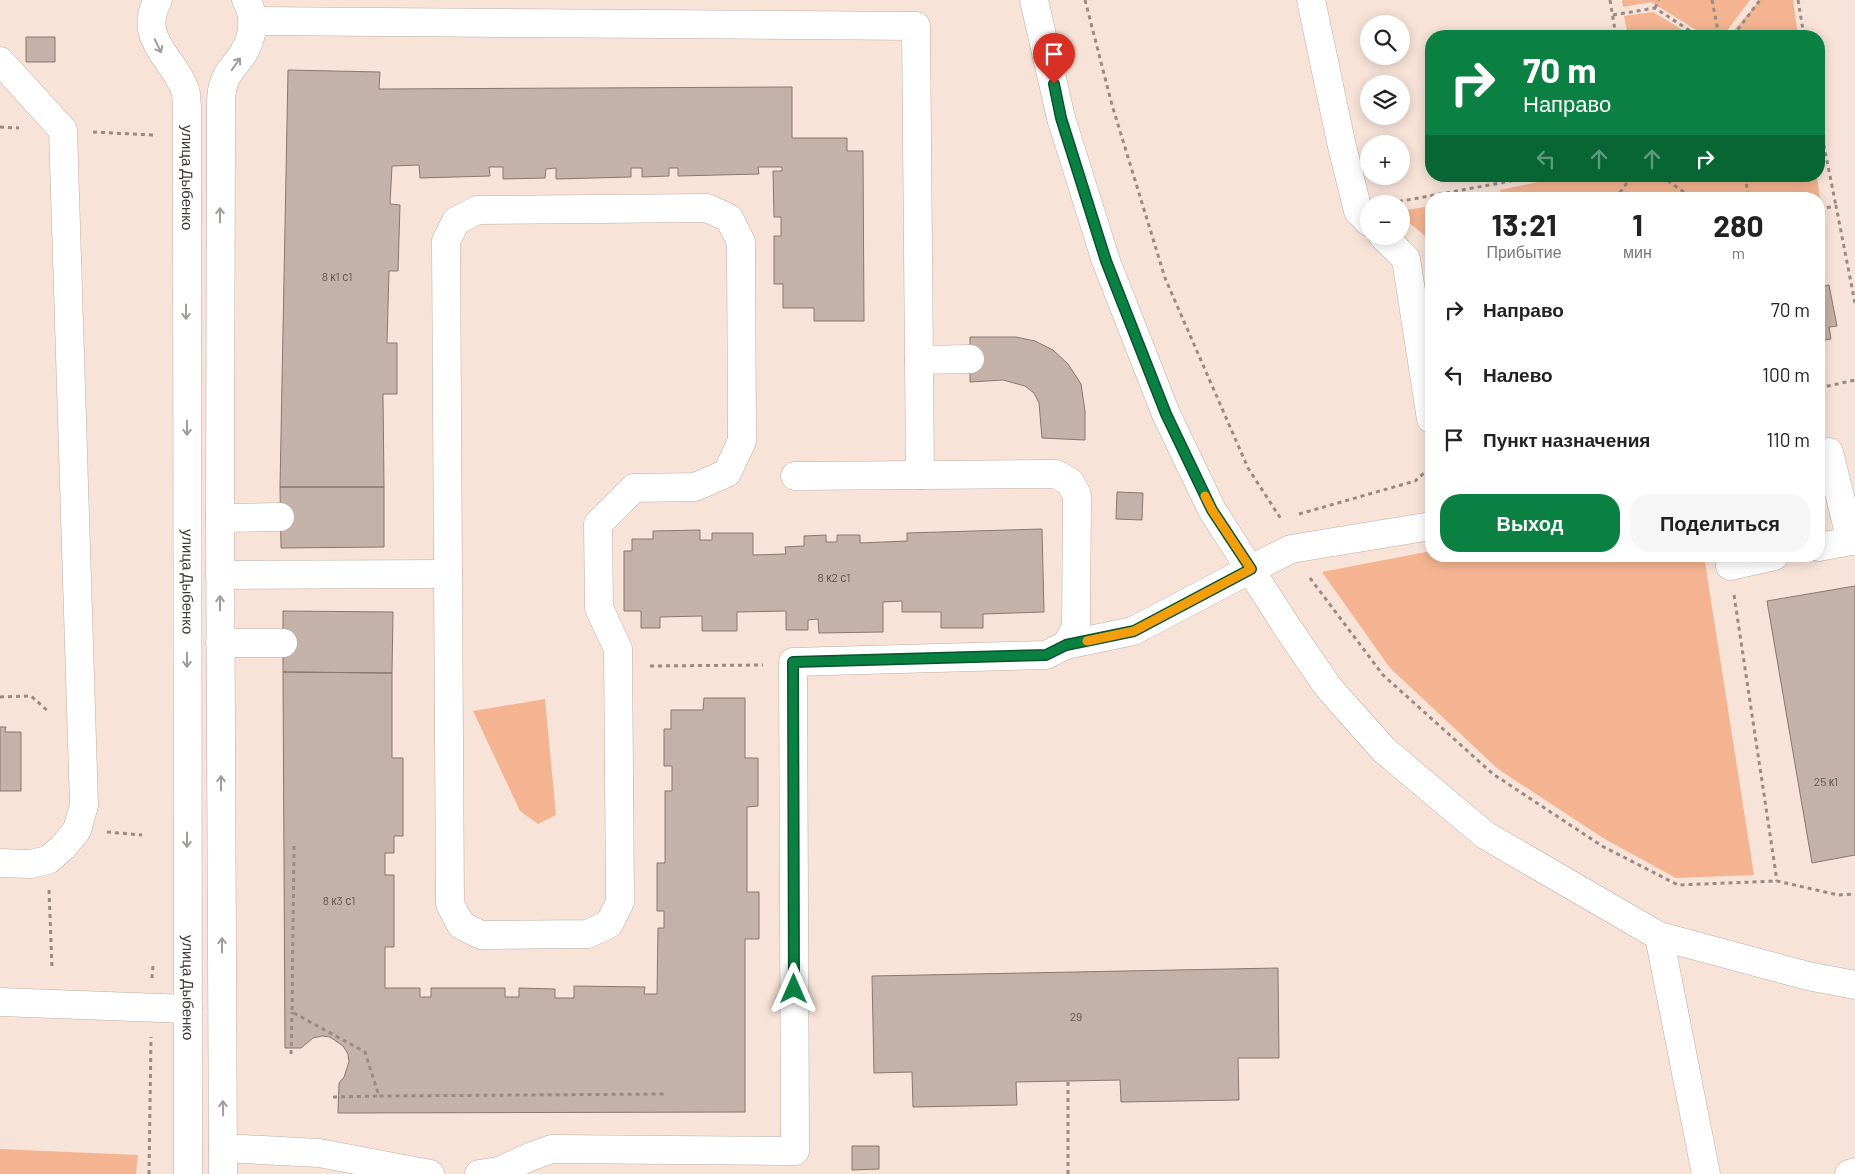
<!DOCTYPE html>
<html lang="ru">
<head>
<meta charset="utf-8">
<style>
  body { margin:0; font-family:Barlow,sans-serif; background:#f6f6f6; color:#222; height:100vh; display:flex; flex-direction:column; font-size:19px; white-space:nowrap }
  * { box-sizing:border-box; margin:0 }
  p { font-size:16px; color:#767676 }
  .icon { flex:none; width:28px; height:28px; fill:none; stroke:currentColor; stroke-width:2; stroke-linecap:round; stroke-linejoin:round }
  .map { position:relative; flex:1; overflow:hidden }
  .drawer { position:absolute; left:1425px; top:192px; width:400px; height:370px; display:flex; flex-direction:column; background:#fff; border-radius:20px; box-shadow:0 2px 12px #0003 }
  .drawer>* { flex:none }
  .banner { position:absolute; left:1425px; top:30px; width:400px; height:152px; border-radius:20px; box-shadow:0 2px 12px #0003; background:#0b8043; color:#fff; overflow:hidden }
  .controls { position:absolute; left:1360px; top:15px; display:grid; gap:10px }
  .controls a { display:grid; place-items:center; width:50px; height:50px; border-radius:50%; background:#fff; box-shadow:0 2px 12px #0003; font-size:25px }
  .pin { position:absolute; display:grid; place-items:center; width:42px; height:42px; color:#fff; margin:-51px -21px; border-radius:50% 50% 50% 0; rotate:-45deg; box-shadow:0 0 5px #0007 }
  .pin .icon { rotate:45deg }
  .me { position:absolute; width:55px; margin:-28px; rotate:0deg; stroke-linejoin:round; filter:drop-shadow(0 0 4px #0008) }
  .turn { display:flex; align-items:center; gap:18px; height:105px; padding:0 15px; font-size:22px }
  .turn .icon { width:65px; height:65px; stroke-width:2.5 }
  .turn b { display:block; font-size:35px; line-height:42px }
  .lanes { display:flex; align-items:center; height:48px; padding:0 15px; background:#0003; justify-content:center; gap:25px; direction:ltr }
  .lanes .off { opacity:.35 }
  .eta { display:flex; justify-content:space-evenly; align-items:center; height:85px; text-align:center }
  .eta b { font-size:30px; font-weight:700; line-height:35px }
  .cta { display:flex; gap:10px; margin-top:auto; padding:10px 15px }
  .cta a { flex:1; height:58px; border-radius:20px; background:#0b8043; color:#fff; font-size:20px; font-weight:700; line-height:58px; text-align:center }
  .cta a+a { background:#f6f6f6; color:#222 }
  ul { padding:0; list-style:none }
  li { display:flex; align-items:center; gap:15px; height:65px; padding:0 15px }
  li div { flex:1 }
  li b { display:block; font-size:19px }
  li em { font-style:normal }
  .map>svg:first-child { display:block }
  .green { fill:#f4b491 }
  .building { fill:#c4b1a7; stroke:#89776e }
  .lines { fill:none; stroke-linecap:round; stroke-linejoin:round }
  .minor-casing { stroke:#bfaca2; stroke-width:29 }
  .path { stroke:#998b83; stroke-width:3; stroke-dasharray:4 4; stroke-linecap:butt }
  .minor { stroke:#fff; stroke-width:28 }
  .oneway { stroke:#a09c9a }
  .route-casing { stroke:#07532c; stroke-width:12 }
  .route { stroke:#0b8043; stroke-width:9 }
  .slow { stroke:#f59e0b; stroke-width:9 }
  .labels { text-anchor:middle; stroke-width:4; stroke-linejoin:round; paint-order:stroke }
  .number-label { font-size:12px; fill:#615651 }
  .street-label { font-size:15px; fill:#403834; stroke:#fef2ec }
</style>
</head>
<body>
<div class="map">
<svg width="1855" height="1174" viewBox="0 0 1855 1174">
  <rect width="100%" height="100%" fill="#f7e3d8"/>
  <path class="green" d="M1622,0H1750L1723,36H1706L1651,2L1623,7Z
    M1760,0H1793L1798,36H1729Z
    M1653,12L1693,36H1628L1624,16Z
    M1566,176H1817L1820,198L1502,199L1500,190Z
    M1431,206V241L1401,216V211Z
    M1431,551V556H1704L1754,875L1676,878L1603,838L1498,769L1390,668L1322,572Z
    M545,699L556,815L538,824L520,811L473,711Z
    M0,1149L138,1155L136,1174H0Z"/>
  <path class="building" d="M26,37H55V62H26Z
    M288,70L380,72L379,89L792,87V138H847V151H863L864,321H814V308H783V284H774V236H781V217H774L773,171H782V167H758L759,174L678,176V168H669V176L642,177V168H631V177L556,179V168L546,169L545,178L503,179V167H489L490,176L420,178L419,165L392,166L390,204L400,205L398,271H389L387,343H397V394H383L384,487H280Z
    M1819,262L1823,286L1829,285L1837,326L1829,327L1831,339L1819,341Z
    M970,337H1016L1035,341L1053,350L1068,364L1081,384L1085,411V440L1042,438L1039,403L1034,393L1025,386L1003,380L970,382Z
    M280,487H384V547L281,548Z
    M1117,492L1143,493L1142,520L1116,519Z
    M1042,529L1044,612L983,614V628H941V612H902V601L883,602V632L819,633L818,619L808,620V630H786V611L737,612V631H702V616L660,617V628H641V611H624V551H632V539H653V531L700,530V540H712V533H753V555L786,554L785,547L804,546V536L826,535V542H837V535H860V543L907,541V533Z
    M1855,586V855L1812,863L1767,601Z
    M283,611L393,612L392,673L283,672Z
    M283,672L392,673V758H403V836H394V853H385V875H394V947H385V988H420V997H431V988H505V997H519V988L555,989V998H574V986L645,987L644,994H657L658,928H664V911H657V863H665V791H672V766H664V729H671V710H703L704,698H745V758H758V806L747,807V892H759V939H745V1112L338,1113L339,1083L344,1077L349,1062L348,1054L343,1046L330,1037L322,1036L313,1038L301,1048H285Z
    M0,727H6L5,732H21V791H0Z
    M1278,968L1279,1058H1238L1239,1100L1121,1102L1120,1080L1016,1082L1017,1105L913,1107L912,1072L874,1073L872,976Z
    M852,1146H879V1169L852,1170Z"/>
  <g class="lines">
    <g class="minor-casing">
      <g id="minor">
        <path id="s1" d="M158,0C136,39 175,59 185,90C187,94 186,101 187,106L188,1174"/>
        <path d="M1034,0L1061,118L1106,261L1166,414L1212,510L1287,627L1328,687L1384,750L1485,835L1659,936L1808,976L1855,985"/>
        <path d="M1311,0L1341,142L1358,211L1369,222"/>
        <path d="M253,21L916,26L920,475"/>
        <path d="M0,61L63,130L84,805L77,830L63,847L48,860L31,864L0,863"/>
        <path d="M707,208L729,218L741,242L742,441L727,473L695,487L634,488L598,524L599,608L618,649L620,902L609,924L588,934L481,935L461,925L450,904L446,241L456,221L477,210Z"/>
        <path d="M1383,236L1406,259L1431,419"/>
        <path d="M919,360L970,359"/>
        <path d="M1819,456L1829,452L1851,541L1855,540"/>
        <path d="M220,518L280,517"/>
        <path d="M1819,547L1851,541"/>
        <path d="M1730,566L1774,556"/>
        <path d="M220,575L448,574"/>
        <path d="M220,643H283"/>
        <path d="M1066,645L1133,631L1251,569L1291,549L1431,526"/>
        <path d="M1659,936L1706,1174"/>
        <path d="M0,1002L188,1009"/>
        <path d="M223,1148L319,1153L430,1174"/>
        <path d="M223,1174L220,518L221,109C221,98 221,88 226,78C230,69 239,61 244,52C253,37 256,16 246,0"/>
        <path d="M479,1174L499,1171L532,1156L552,1149L795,1151L793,662L1046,655L1066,645L1076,627L1077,495L1070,482L1056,474L795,476"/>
        <path d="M1849,1174L1855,1172"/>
      </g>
    </g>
    <path class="path" d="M1085,0L1112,105L1165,278L1248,468L1281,519H1283
      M1610,0L1616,36
      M1712,0L1719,36
      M1798,0L1804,36
      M1655,8L1659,0
      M1613,15L1655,8L1698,36
      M1733,36L1760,0
      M1819,121L1836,206
      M0,127L19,128
      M93,132L153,135
      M1661,176L1694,199
      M1745,176L1749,199
      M1615,199L1632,176
      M1391,203L1538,176
      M1819,209L1836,206L1855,303
      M1819,388L1855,380
      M1299,514L1415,481L1431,467
      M1310,578L1383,675L1493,774L1602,846L1678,885L1777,881L1838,895L1855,894
      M1734,595L1777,881
      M650,666L763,665
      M0,697L31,696L49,712
      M107,832L142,835
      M294,846L292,1012L365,1052L379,1096L664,1094
      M49,890L52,967
      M152,978L153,966
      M291,1054L292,1012
      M333,1097L379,1096
      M149,1174L151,1037
      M1068,1174V1081"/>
    <use href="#minor" class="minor"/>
  </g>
  <defs><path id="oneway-shaft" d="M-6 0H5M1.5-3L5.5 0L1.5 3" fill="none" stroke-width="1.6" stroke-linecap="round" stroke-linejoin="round" transform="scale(1.25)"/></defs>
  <g class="oneway">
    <use href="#oneway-shaft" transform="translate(158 46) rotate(64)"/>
    <use href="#oneway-shaft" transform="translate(236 64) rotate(-55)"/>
    <use href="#oneway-shaft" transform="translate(220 215) rotate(-90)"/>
    <use href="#oneway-shaft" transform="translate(186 312) rotate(90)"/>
    <use href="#oneway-shaft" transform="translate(187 428) rotate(90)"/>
    <use href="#oneway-shaft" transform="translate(220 603) rotate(-90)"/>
    <use href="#oneway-shaft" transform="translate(187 660) rotate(90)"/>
    <use href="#oneway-shaft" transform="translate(221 783) rotate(-90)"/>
    <use href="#oneway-shaft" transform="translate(187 840) rotate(90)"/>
    <use href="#oneway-shaft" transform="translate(222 945) rotate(-90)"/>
    <use href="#oneway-shaft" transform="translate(223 1108) rotate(-91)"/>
  </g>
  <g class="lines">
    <g class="route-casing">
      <path id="route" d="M794,989L793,662L1046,655L1066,645L1134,631L1251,569L1212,510L1166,414L1106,261L1061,118L1054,84"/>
    </g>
    <use href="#route" class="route"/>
    <path class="slow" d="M1087,641L1134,631L1251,569L1212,510L1205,496"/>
  </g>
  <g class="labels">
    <g class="number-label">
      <text x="337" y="281">8 к1 с1</text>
      <text x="834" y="582">8 к2 с1</text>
      <text x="1826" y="786">25 к1</text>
      <text x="339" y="905">8 к3 с1</text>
      <text x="1076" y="1021">29</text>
    </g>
    <g class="street-label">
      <text dy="5" stroke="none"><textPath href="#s1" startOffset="188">улица Дыбенко</textPath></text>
      <text dy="5" stroke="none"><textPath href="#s1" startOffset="592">улица Дыбенко</textPath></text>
      <text dy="5" stroke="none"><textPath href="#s1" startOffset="998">улица Дыбенко</textPath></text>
    </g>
  </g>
</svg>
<div class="controls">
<a><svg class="icon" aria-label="search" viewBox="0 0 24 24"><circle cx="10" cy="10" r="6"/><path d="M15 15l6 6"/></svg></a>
<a><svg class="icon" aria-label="layers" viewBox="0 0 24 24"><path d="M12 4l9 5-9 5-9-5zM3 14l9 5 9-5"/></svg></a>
<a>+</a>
<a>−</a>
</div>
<div class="pin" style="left:1054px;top:84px;background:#d93025"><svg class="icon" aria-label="arrive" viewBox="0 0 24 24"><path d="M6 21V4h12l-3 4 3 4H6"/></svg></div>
<svg class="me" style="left:794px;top:989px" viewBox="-20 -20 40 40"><path d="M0-17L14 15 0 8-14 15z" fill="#0b8043" stroke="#fff" stroke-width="4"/></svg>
<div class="banner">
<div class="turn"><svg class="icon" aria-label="right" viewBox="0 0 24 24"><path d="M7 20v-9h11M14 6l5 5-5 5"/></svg><div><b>70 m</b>Направо</div></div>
<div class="lanes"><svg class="icon off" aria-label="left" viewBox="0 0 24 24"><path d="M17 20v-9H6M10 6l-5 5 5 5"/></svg><svg class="icon off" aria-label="ahead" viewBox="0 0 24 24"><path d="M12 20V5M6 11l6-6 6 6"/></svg><svg class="icon off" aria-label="ahead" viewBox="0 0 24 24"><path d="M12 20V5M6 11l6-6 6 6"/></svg><svg class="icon" aria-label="right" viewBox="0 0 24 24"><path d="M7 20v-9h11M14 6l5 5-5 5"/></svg></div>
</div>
<section class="drawer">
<div class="eta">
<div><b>13:21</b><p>Прибытие</p></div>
<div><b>1</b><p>мин</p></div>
<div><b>280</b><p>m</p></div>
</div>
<ul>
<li><svg class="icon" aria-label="right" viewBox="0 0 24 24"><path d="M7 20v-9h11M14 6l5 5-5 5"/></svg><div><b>Направо</b></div><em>70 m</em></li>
<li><svg class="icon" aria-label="left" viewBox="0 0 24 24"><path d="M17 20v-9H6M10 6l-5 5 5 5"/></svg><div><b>Налево</b></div><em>100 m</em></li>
<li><svg class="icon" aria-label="arrive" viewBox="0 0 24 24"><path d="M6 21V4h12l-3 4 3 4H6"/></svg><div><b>Пункт назначения</b></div><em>110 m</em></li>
</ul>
<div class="cta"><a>Выход</a><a>Поделиться</a></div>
</section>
</div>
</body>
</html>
